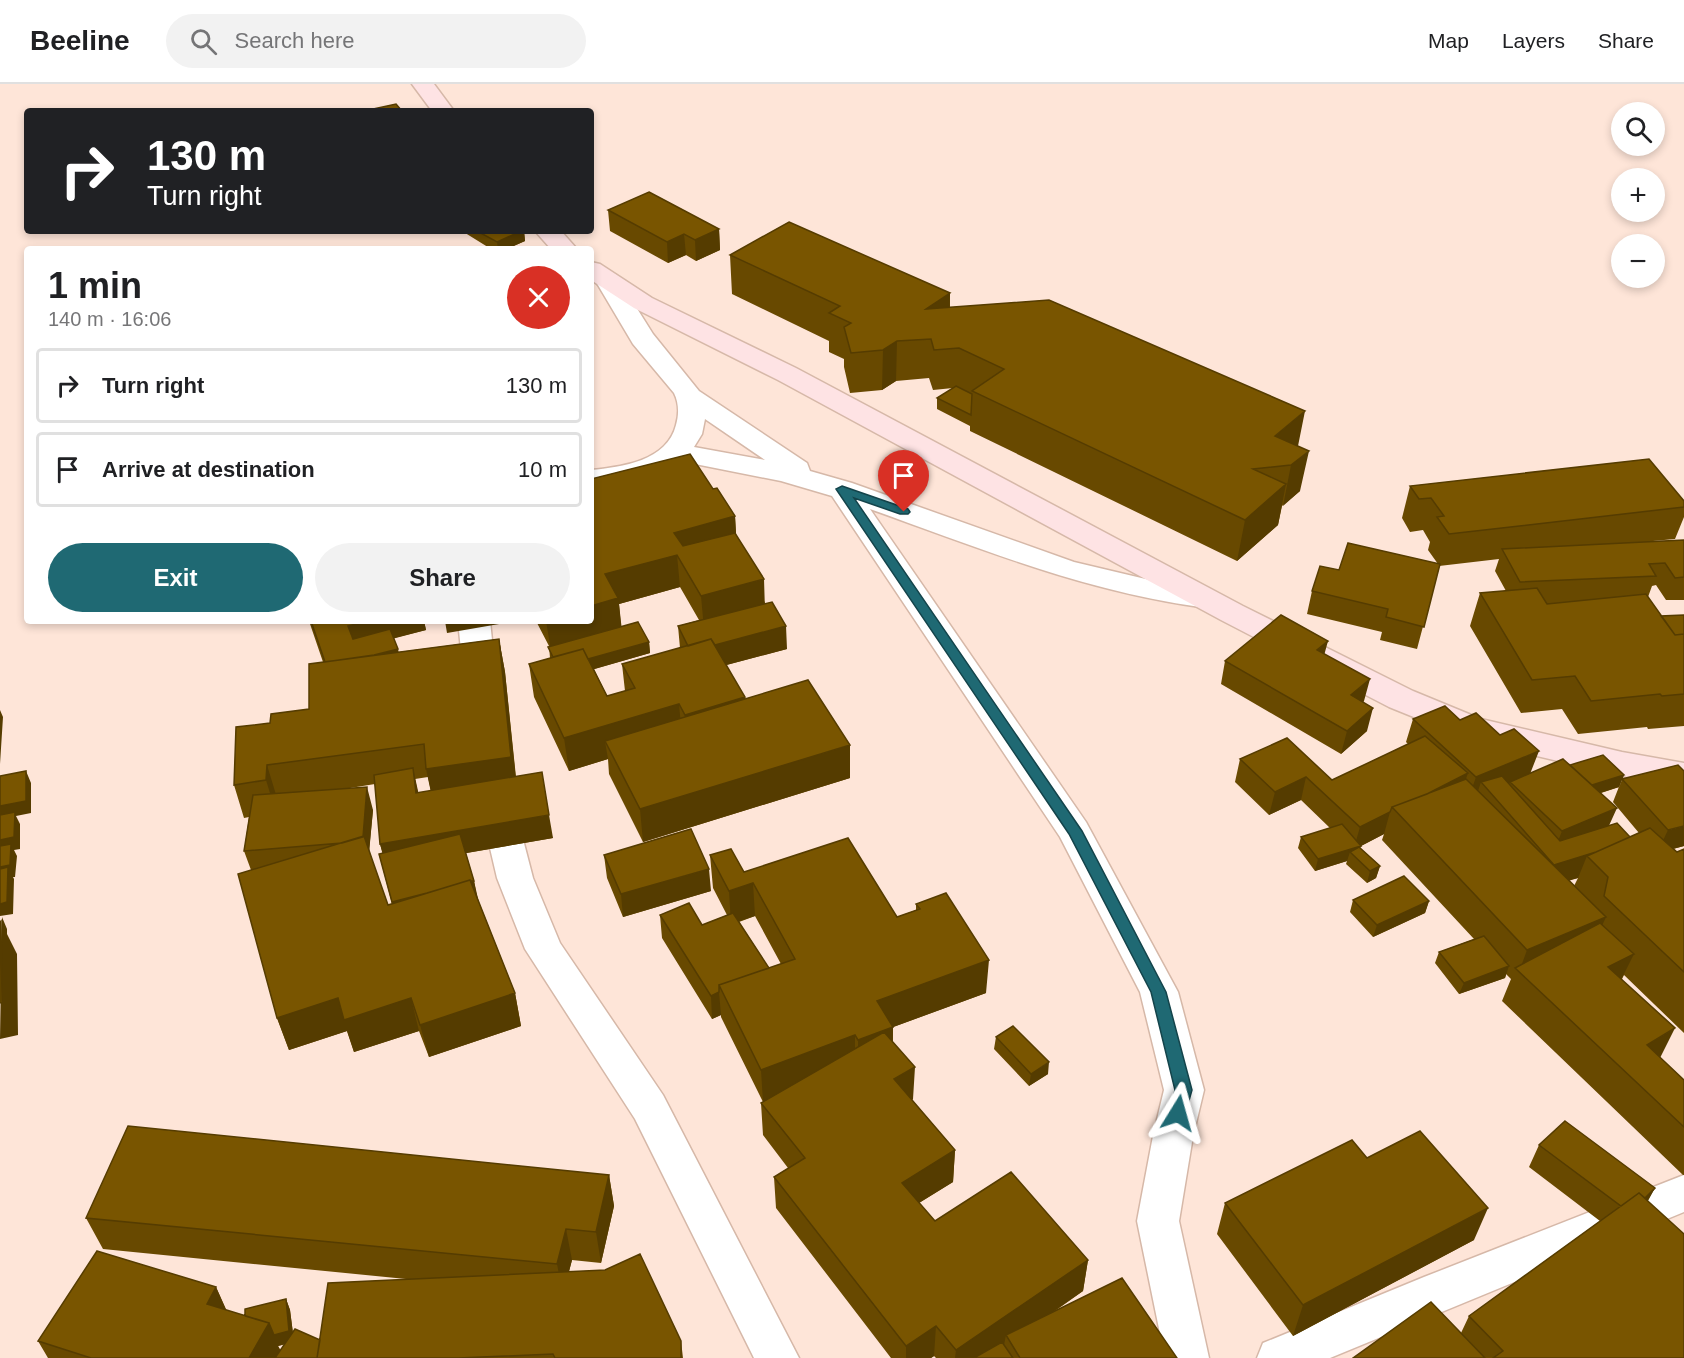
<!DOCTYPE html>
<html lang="en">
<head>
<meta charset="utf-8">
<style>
  body { margin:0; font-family:Arial,sans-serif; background:#f2f2f2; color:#202124; height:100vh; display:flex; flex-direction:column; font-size:22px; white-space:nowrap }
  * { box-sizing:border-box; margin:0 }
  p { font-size:20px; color:#757577 }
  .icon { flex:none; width:33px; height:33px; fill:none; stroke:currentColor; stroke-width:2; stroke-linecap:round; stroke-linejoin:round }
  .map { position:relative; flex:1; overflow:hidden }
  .details { position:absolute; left:24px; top:162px; width:570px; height:378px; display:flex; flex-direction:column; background:#fff; border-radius:6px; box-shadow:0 3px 9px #0003 }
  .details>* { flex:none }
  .top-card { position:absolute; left:24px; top:24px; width:570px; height:126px; border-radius:6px; box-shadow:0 3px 9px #0003; background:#202124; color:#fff; overflow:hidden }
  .controls { position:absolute; left:1611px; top:18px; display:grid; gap:12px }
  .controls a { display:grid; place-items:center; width:54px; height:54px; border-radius:50%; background:#fff; box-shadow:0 3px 9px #0003; font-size:30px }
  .pin { position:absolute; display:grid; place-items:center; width:51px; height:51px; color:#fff; margin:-62px -26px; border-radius:50% 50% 50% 0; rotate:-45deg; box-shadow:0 0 6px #0007 }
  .pin .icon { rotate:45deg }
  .me { position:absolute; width:66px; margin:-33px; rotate:8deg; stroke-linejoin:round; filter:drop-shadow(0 0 4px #0008) }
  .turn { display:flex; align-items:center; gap:21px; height:126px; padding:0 24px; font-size:27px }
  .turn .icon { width:78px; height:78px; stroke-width:2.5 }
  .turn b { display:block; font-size:42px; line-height:51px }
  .round { display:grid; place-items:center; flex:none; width:63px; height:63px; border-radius:32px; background:#f2f2f2 }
  .headline { display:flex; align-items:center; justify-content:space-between; height:102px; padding:0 24px }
  h1 { font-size:36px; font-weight:800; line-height:45px }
  .action { display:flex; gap:12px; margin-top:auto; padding:12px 24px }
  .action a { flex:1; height:69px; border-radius:36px; background:#1f6973; color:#fff; font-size:24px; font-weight:800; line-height:69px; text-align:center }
  .action a+a { background:#f2f2f2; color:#202124 }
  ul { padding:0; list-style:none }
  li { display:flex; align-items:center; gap:18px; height:75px; margin:0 12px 9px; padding:0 12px; border:3px solid #e0e0e0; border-radius:6px }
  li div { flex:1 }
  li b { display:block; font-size:22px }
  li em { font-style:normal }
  header { display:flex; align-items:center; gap:36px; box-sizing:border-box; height:84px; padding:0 30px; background:#fff; border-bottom:2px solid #e0e0e0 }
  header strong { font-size:28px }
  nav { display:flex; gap:33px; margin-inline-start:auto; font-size:21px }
  .search { width:420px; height:54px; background:#f2f2f2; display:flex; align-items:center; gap:15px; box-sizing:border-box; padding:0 21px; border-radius:33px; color:#757577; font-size:22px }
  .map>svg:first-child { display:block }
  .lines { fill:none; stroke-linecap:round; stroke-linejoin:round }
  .street-casing { stroke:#d6b8a8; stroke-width:3 }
  .secondary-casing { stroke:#d6b8a8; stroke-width:3 }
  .street { fill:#fff; fill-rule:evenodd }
  .secondary { fill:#fee3e4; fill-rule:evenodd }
  .wall { fill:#684900; fill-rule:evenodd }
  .shaded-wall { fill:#553c00 }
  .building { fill:#795500; stroke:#553c00; stroke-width:1.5 }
  .route { fill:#1f6973; stroke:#14444b; stroke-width:1.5 }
</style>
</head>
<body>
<header>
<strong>Beeline</strong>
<div class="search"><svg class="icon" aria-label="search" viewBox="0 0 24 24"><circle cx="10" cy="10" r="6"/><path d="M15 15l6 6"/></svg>Search here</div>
<nav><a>Map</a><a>Layers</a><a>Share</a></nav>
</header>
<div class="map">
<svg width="1684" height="1274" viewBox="0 0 1684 1274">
  <rect width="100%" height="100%" fill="#fee5d8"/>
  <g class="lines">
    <g class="street-casing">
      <path id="street" d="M607,189L616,191L653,250L699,307L807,379L810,387L852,399L1074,478L1154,497L1211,506L1215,513L1211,520L1200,523C1081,506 982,465 870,425L1086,738L1178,908L1204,1006L1193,1052L1179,1137L1209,1274H1165L1137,1137L1153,1052L1164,1006L1140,908L1060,753L832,412L781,397L680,377L649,393L591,404V386C622,383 667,377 676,341C679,331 679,319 674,309L633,260L595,196L598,191ZM705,335L765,376L694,363L702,350Z
        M458,537H490L497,604L492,612L481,615L470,612L465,604Z
        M496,705L508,708L513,717L533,794L560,859L663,1011L799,1274H754L635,1035L525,865L497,794L479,717L484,708Z
        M1684,1091V1128L1330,1274H1257L1263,1259L1424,1193Z"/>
    </g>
    <g class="secondary-casing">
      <path id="secondary" d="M412,0H434L454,27H432Z
        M535,147H561L577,165H551Z
        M591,178L600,180L652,214L796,284L1243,522L1413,607L1481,635L1622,668L1684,679V703L1622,692L1473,657L1389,623L1221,536L778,296L634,224L591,196Z"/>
    </g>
    <use href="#street" class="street"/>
    <use href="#secondary" class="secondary"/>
  </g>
  <path class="wall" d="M608,126L719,145L720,166L696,177L686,171L668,179L610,147Z
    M462,147H524L525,157L507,165H491Z
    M730,171L950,209V223L1298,362L1300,407L1282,422L1278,441L1237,477L970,347V342L937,325V314L953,304L933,306L929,294L896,297L882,306L850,309L844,283V275L829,268V257L732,210Z
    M1410,402L1684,417V433L1675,455L1653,457L1684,456V516H1666L1656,501L1652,502L1648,513L1661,532L1684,531V642L1648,645L1647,643L1578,650L1562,625L1521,629L1470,542L1480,509L1506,507L1495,487L1499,475L1439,482L1417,565L1380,556L1382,548L1307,530L1312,507L1339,486L1438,480L1428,466L1430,458L1423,446L1410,448L1402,434Z
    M713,405L735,432L736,451L765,519L787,565L726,581L745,615L850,694L643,758L609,690L608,675L569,687L534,613L529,580L550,574L549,562L536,537H591ZM680,503L699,536L678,542L680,564L622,580L625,607L607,612L594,585L650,569L649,558L621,543L619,520Z
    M309,537H424L426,546L394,554L398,568L499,555L505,588L516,693L553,754L466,769L474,797L477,813L515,909L521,942L429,973L419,947L354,968L347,947L289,966L277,934L251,786L244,767L249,733L244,734L234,701L270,639L309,625L323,578ZM428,693L431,707L418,709L415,695ZM375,700L380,760L383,770H379L392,820L388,821L369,767L373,726L344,705Z
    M1324,570L1364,617L1363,618L1367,647L1341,670L1221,600L1225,577Z
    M1413,635L1460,636L1531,689L1570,681L1624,691L1619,703L1601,709L1609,741L1630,753L1639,749L1613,718L1622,695L1684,762L1673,765L1677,768L1684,765V949L1624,891L1622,895L1660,974L1684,996V1091H1683L1502,917L1511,895L1506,890L1505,894L1459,910L1435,879L1439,868L1474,855L1382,756L1384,750L1361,762L1360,764L1380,782L1376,794L1367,799L1346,780L1347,777L1315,787L1298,764L1301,753L1330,744L1301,716L1269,731L1235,698L1240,675L1332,696L1408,660L1406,658ZM1578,794L1574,802L1569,796Z
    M604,771L711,807L623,833L607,794Z
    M710,771L744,788L897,833L916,826V820L986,909L893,943V958L913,1015L912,1016L955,1066L953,1098L919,1119L935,1137L1088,1176L1083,1207L1055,1227L1177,1274H936L934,1272L931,1274H891L776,1124L774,1093L788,1084L763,1051L761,1019L763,1018L721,933V931L712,935L662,854L660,831L702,841L727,831L713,804ZM755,832L781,880L769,884L739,838Z
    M1353,816L1429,817L1425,829L1373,853L1350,828Z
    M996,953L1048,990L1029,1002L994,965Z
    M1539,1061L1655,1104L1647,1117L1684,1274H1353L1461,1249L1469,1232L1600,1137L1529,1083Z
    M1367,1074L1474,1156L1293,1252L1217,1150L1225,1119Z
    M609,1091L614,1122L601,1179L572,1176L569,1187L681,1257L683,1274H48L38,1257L216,1203L226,1226L245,1232L286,1215L290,1226L293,1249L320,1256L406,1195L103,1165L86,1134ZM285,1260L281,1267L278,1262Z"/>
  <path class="shaded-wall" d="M719,145L720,166L696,177L695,156Z
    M521,147H524L525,157L507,165H498L497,158Z
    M684,150L686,171L668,179L667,158Z
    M950,209L949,248L926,225Z
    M897,257L896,297L882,306L883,266Z
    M1305,327L1297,367L1275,352Z
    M1309,367L1300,407L1283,422L1291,381Z
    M1286,400L1278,441L1237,477L1245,436Z
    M735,432L737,465L677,471L680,503L619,520L622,547L551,567L546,537H591V522L605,490L674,449Z
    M764,495L765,527L704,545L701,512Z
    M368,537H424L426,546L354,565L348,542Z
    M445,537H505V539L447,549Z
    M786,542L787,565L693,590L691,567Z
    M499,555L505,588L517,706L433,718L426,685Z
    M1328,557L1322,579L1317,566Z
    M649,558L650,569L560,595L558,583Z
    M398,565L403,588L327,584Z
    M1370,595L1364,617L1345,634L1351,611Z
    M745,613L747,646L688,664L685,631Z
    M679,620L682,653L605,657L608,675L569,687L564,654Z
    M1373,624L1367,647L1341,670L1347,647Z
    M0,626L3,633L0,680Z
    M850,661V694L643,758L640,725Z
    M1539,667L1530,690L1490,707L1481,698L1476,713L1468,716L1476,693Z
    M267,681L277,714L276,729L266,696Z
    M413,684L418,707L421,732L416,709Z
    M26,687L31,699V729L16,732L20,740V765L14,766L17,772L15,793H13L14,795L13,830L0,832V722Z
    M1468,689L1460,712L1394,726Z
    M1624,691L1619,703L1584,714L1589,702Z
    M1306,693L1301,716L1269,731L1275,708Z
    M367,703L373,726L368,780L362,757Z
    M1617,724L1607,746L1553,770L1562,747Z
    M1390,728L1384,750L1361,762L1357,774L1350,768L1347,777L1315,787L1318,775L1354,764L1360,743Z
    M549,731L553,754L386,783L380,760Z
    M1684,742V762L1657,769L1668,746Z
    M1633,756L1587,772L1578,794L1545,804L1554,781Z
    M1380,782L1376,794L1367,799L1370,787Z
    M709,785L711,807L623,833L621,810Z
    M474,797L479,819L398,841L392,818Z
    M753,799L755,832L731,840L729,807Z
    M1429,817L1425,829L1373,853L1377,841Z
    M2,833L7,845V850L17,870L18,951L0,955Z
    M1606,833L1591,866L1519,888L1527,866Z
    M1634,870L1618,902L1608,883Z
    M989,876L986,909L877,949V917Z
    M1509,882L1505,894L1459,910L1464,899Z
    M719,908L721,931L712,935L711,912Z
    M515,909L521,942L429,973L420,941Z
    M338,914H411L419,947L354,968L347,947L289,966L277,934Z
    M893,943L892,976L858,989V956Z
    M1675,944L1659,976L1631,994L1647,961Z
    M855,951V984L763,1018L761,986Z
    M1049,978L1048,990L1029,1002L1031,990Z
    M915,983L913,1015L893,1028L894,995Z
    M955,1066L953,1098L901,1130L902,1099Z
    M609,1091L614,1122L601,1179L596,1148Z
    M1655,1104L1643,1126L1631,1128Z
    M1488,1124L1474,1156L1293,1252L1303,1221Z
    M566,1145L572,1176L563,1211L557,1180Z
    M1088,1176L1083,1207L1010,1257L1006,1251L1004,1261L985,1274H955L956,1266Z
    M216,1203L230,1234L207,1220Z
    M286,1215L290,1226L294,1258L278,1262L282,1270L279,1274H249L269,1239Z
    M936,1242L934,1272L931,1274H906V1262Z"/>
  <path class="building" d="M396,20L402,27H374L373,25Z
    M649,108L719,145L695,156L684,150L667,158L608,126Z
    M789,138L950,209L926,225L1049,216L1305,327L1275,352L1309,367L1291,381L1253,385L1286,400L1245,436L972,307L1004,285L959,264L934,266L931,255L897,257L883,266L851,269L844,243L851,239L829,229L840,222L730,171Z
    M477,147H521L497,158Z
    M956,302L972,310L971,331L937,314Z
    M690,370L713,405L717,404L735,432L674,449L683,462L735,449L764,495L701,512L677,471L605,490L618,514L591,522V395Z
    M1649,375L1684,417V423L1449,450L1437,433L1444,432L1431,414L1419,415L1410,402Z
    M1684,456V493L1675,494L1665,479L1649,480L1656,492L1520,498L1502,465Z
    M1348,459L1440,480L1424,543L1386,533L1388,525L1312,507L1320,482L1339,486Z
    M1537,504L1547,520L1646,510L1675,551L1684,550V610L1662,612L1660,610L1591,617L1575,592L1532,596L1480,509Z
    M772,518L786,542L715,561L711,555L688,562L678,542Z
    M1281,531L1328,557L1317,566L1370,595L1351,611L1373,624L1347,647L1225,577Z
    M1684,531V550L1675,551L1661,532Z
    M311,537H368L348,542L353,555L390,545L398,565L374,571L325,578Z
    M638,538L649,558L588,575L583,565L553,573L548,563Z
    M499,555L511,673L426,685L424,660L267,681L266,696L234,701L236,643L270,639L271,630L309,625V580Z
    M711,555L745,613L685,631L679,620L564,654L529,580L583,565L607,612L635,604L622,580Z
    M808,596L850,661L640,725L605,657Z
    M1445,622L1460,636L1476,629L1500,651L1514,645L1539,667L1476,693L1413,635Z
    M1425,652L1468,689L1427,710L1392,723L1390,728L1360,743L1306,693L1275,708L1240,675L1287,654L1332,696Z
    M1603,671L1624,691L1592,701L1570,681Z
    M1563,675L1617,724L1562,747L1510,698Z
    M1678,681L1684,687V742L1668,746L1622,695Z
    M413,684L416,709L542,688L549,731L380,760L374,691Z
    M26,687V717L0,722V692Z
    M1502,692L1560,757L1617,739L1630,753L1596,768L1554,781L1481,698Z
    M1466,695L1606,833L1527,866L1392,723Z
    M367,703L363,753L342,759L244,767L253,711Z
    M15,728L14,753L0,756V731Z
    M1342,740L1361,762L1318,775L1301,753Z
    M1650,744L1677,768L1684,765V888L1604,812L1608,793L1587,772Z
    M691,745L709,785L621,810L604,771Z
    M460,750L474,797H471L470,796L427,809L392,818L379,770Z
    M364,752L388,821L470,796L515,909L420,941L411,914L344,936L338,914L277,934L238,790Z
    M848,754L897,833L920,825L916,820L946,809L989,876L877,917L893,943L858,956L855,951L761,986L719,901L795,875L753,799L729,807L710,771L731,765L744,788Z
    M11,760L10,781L0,783V762Z
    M1359,763L1380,782L1370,787L1350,768Z
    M8,783L7,818L0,820V785Z
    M1404,792L1429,817L1377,841L1353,816Z
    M689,819L702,841L733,829L769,884L719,901V908L711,912L660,831Z
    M1,837L2,918L0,919V838Z
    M1600,839L1634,870L1608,883L1675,944L1647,961L1684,996V1043L1515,884Z
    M1484,852L1509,882L1464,899L1439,868Z
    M1013,942L1049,978L1031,990L996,953Z
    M884,948L915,983L894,995L955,1066L902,1099L935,1137L1011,1088L1088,1176L956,1266L936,1242L906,1262L774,1093L805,1074L761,1019Z
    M1565,1037L1655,1104L1645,1114L1639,1109L1621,1122L1539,1061Z
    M128,1042L609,1091L596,1148L566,1145L557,1180L86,1134Z
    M1420,1047L1488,1124L1303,1221L1225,1119L1352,1056L1367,1074Z
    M1639,1109L1684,1150V1274H1493L1503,1267L1469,1232Z
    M97,1167L216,1203L207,1220L269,1239L249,1274H91L38,1257Z
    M640,1170L681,1257V1274H555L553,1270L459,1274H317L328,1199L605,1186Z
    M1122,1194L1177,1274H1020L1006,1251Z
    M286,1215L289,1247L274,1251L269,1239L245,1232V1225Z
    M1431,1218L1485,1274H1353Z
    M295,1245L320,1256L317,1274H275Z
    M1002,1258L1013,1274H974Z"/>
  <path class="route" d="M842,402L908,425L910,428L908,430H900L854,414L1082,747L1166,908L1192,1006L1184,1034L1178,1036L1172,1034L1170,1029L1175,1006L1151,908L1069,750L836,405Z"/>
</svg>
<div class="controls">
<a><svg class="icon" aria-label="search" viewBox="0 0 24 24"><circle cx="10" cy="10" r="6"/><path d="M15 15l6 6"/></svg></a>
<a>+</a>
<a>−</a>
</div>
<div class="pin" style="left:904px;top:428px;background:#d93025"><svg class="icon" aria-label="arrive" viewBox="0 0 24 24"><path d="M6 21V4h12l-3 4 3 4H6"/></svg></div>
<svg class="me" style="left:1178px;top:1029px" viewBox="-20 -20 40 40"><path d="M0-17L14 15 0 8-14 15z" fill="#1f6973" stroke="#fff" stroke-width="4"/></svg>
<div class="top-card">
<div class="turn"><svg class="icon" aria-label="right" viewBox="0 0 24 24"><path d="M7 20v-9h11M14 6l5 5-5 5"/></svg><div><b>130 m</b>Turn right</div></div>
</div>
<section class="details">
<div class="headline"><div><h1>1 min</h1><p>140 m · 16:06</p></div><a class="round" style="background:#d93025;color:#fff"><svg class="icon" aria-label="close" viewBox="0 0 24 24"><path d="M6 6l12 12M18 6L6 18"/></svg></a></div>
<ul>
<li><svg class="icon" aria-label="right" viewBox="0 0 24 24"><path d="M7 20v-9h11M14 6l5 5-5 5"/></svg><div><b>Turn right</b></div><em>130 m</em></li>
<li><svg class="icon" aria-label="arrive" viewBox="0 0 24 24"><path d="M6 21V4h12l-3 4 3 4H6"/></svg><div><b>Arrive at destination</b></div><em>10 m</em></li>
</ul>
<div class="action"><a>Exit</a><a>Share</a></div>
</section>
</div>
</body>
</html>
